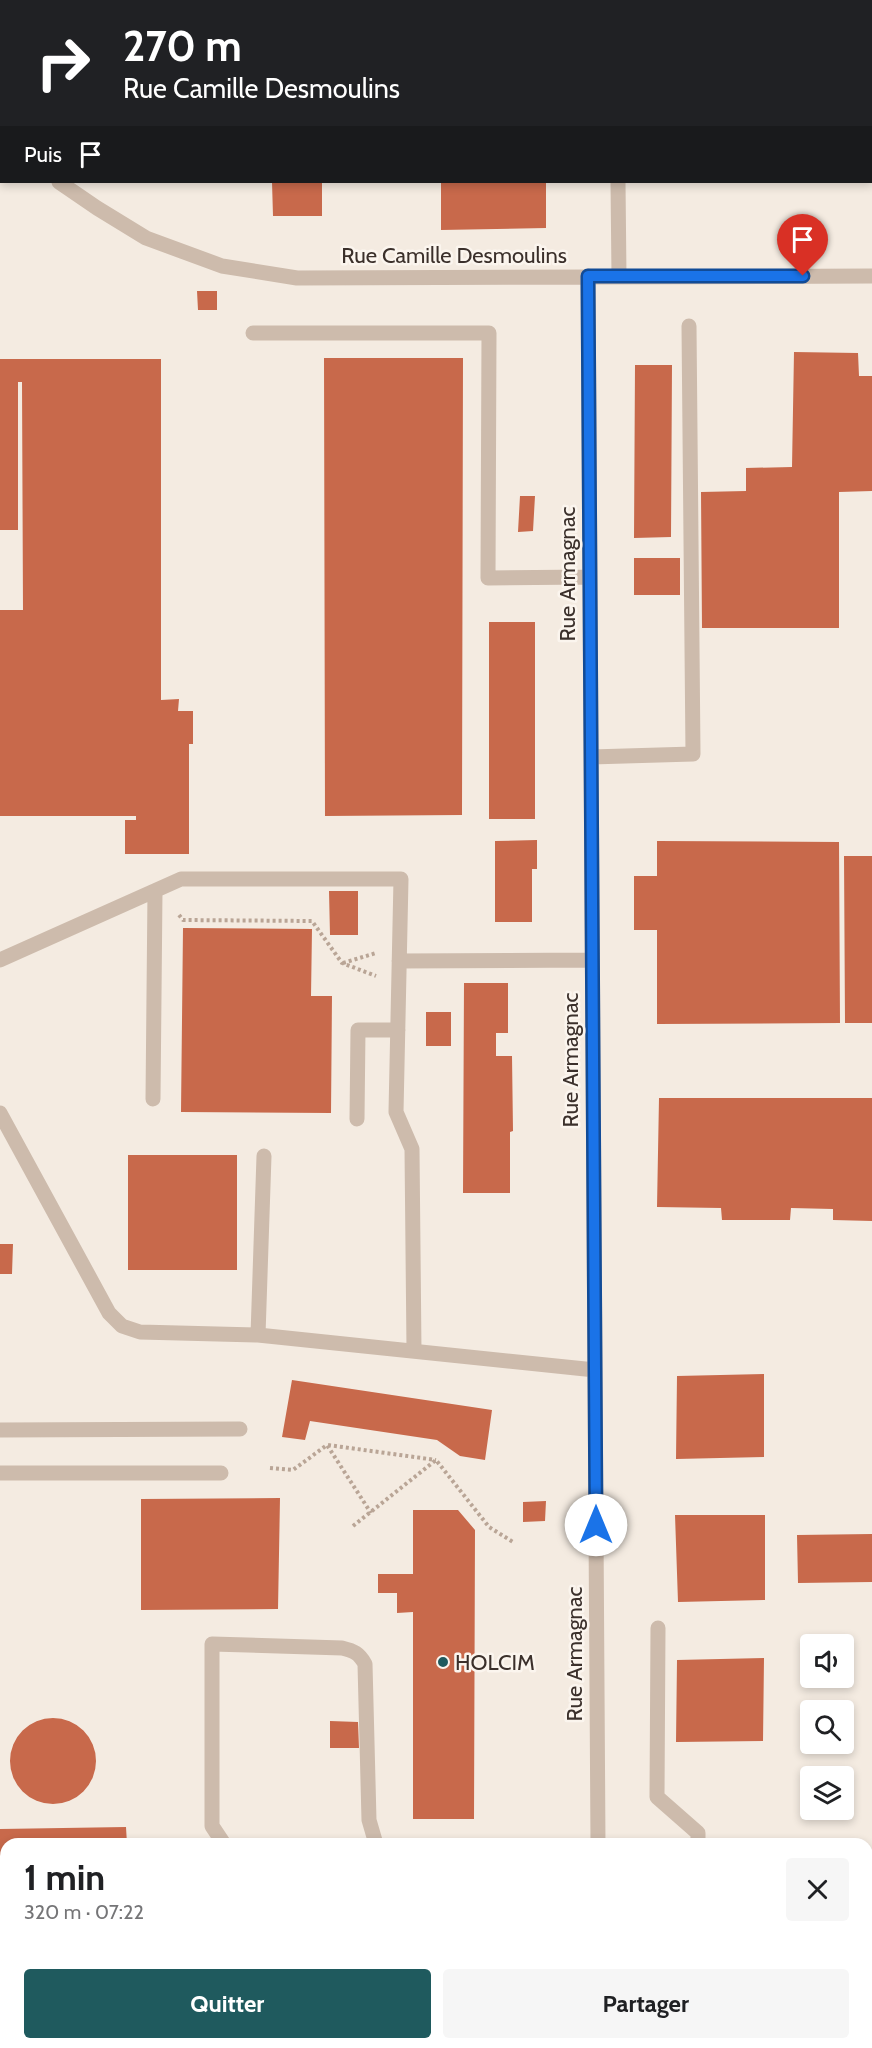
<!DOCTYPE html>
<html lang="fr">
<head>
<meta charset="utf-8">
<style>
  body { margin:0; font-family:Cabin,sans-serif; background:#f6f6f6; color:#202124; height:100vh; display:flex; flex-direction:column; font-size:22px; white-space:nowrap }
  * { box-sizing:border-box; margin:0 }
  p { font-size:20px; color:#757577 }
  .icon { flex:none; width:33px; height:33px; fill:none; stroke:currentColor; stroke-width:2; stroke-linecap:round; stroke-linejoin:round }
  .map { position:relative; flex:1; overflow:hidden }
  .side { position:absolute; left:0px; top:1838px; width:873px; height:212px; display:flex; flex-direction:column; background:#fff; border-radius:18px 18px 0 0; box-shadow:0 3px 9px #0003 }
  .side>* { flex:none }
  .hud { position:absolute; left:0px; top:0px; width:873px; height:183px; box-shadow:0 3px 9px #0003; background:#202124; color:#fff; overflow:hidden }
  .tools { position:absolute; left:800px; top:1634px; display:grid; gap:12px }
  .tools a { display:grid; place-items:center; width:54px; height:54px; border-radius:6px; background:#fff; box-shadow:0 3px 9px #0003; font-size:30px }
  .pin { position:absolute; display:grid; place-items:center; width:51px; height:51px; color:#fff; margin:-62px -26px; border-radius:50% 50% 50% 0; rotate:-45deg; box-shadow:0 0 6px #0007 }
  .pin .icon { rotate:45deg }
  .me { position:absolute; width:66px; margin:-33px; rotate:0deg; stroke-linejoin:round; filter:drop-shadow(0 0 4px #0008) }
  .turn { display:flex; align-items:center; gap:21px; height:126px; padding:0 24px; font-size:27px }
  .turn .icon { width:78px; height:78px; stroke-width:2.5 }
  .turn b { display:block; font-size:42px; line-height:51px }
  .then { display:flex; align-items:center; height:57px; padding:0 24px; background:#0003; gap:12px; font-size:22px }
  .round { display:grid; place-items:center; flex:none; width:63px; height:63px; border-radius:6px; background:#f6f6f6 }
  .overview { display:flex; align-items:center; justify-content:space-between; height:102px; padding:0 24px }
  h1 { font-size:36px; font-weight:700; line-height:45px }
  .cta { display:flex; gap:12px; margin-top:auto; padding:12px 24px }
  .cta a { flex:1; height:69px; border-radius:6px; background:#1f5a5e; color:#fff; font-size:24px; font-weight:700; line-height:69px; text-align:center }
  .cta a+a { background:#f6f6f6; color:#202124 }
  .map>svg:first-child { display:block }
  .building { fill:#c8694b }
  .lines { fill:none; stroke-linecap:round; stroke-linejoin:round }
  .path { stroke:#b9a596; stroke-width:4; stroke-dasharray:3 3; stroke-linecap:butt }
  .minor { stroke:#cdbbac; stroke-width:15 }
  .route-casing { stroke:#114b97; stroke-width:15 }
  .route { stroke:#1a73e8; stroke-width:10 }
  .poi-dot { fill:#1f5a5e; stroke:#fbf5ee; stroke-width:2 }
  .labels { text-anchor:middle; stroke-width:5; stroke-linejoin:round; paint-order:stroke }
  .street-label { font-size:22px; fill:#3b302b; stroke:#fbf5ee }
  .poi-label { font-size:22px; fill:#3b302b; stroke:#fbf5ee; text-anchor:start }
</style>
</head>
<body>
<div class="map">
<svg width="872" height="2048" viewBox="0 0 872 2048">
  <rect width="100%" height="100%" fill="#f4ebe1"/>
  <path class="building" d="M272,182H322V216H273Z
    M441,182H546V228L441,230Z
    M197,291H217V310H198Z
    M794,352L858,353L859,376H872V491L839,492V628H702L701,492L746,491V468L792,467Z
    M324,358H463L462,815L325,816Z
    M0,359H161V700L179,699L178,711H193V744H189V854H125V820H136V816H0V610H23L22,382H18V530H0Z
    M635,365H672L671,537L634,538Z
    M520,496H535L533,531L518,532Z
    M634,558H680V595H634Z
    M489,622H535V819H489Z
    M537,840V869H532V922H495V841Z
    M657,841L839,842L840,1023L657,1024V930H634V876H657Z
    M844,856H872V1023H845Z
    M329,891H358V935H330Z
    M183,928L312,929L311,996H332L331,1113L181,1112Z
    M464,983H508V1033H496V1056H512L513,1131L510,1132V1193H463Z
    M426,1012H451V1046H426Z
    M659,1098H872V1221L833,1220V1209L791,1208L790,1220H722L721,1208L657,1207Z
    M128,1155H237V1270H128Z
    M0,1244H13L12,1274H0Z
    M764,1374V1457L676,1459L677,1376Z
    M292,1380L492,1410L485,1460L460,1456L437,1440L310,1421L305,1440L282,1437Z
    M280,1498L278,1609L141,1610V1499Z
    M546,1501L545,1521L523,1522V1502Z
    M413,1510H458L475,1530L474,1819H413V1612L397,1613V1593H378V1574H413Z
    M675,1515H765V1600L678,1602Z
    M872,1534V1582L798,1583L797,1535Z
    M764,1658L763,1741L676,1742L677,1660Z
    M10 1761a43 43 0 1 1 86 0a43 43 0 1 1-86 0Z
    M330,1721L358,1722L359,1748H330Z
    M126,1827L127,1844H6V1946L0,1947V1829Z
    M0,1999H6V2043H102V2048H0Z
    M867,2018H872V2048H755V2043H867Z
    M403,2045L438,2046V2048H403Z"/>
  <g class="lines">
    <path class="path" d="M179,915L183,920L312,921L342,963L376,976
      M343,963L376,953
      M328,1445L436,1460
      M270,1468L293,1470L327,1445L371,1513
      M353,1526L436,1460L489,1527L513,1542"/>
    <path class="minor" d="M482,0V2
      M663,2L664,0
      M0,127L2,129
      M0,175H2
      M59,182L97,208L146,238L222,266L297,278L872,276
      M618,182L619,276
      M588,276L598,1844
      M253,333H489L488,578L590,577
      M591,757L693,754L689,326
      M0,960L181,879H401L396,1112L412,1149L414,1350
      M399,961L592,960
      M153,1099L155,891
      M0,1113L109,1313L122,1326L140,1332L258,1335L595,1370
      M357,1119L358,1030H398
      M258,1335L264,1156
      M0,1430L240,1429
      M0,1473H221
      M658,1628L657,1797L698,1833V1844
      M224,1844L212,1826V1644L342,1648C354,1651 359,1653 365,1664L369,1820L376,1844
      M867,1876H872
      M867,1931H872
      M630,2043V2048
      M289,2048V2043
      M596,2048V2043"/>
  </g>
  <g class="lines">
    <g class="route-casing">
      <path id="route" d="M596,1525L588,276H803"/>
    </g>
    <use href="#route" class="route"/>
  </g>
  <circle class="poi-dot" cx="443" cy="1662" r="6"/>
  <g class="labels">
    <g class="street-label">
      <text x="454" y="263">Rue Camille Desmoulins</text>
      <text transform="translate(567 574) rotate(-90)" y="8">Rue Armagnac</text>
      <text transform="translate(570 1060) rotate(-90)" y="8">Rue Armagnac</text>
      <text transform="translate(574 1654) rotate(-90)" y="8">Rue Armagnac</text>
    </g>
    <g class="poi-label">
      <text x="455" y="1670">HOLCIM</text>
    </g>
  </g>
</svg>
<div class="tools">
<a><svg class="icon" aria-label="sound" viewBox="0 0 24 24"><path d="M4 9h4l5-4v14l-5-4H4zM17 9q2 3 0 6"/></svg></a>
<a><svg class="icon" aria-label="search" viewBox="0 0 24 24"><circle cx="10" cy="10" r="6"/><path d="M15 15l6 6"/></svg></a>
<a><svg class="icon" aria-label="layers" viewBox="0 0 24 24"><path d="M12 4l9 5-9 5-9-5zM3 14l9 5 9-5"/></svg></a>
</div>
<div class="pin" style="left:803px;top:276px;background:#d93025"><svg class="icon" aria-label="arrive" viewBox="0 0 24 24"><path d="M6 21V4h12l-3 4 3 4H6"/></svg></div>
<svg class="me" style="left:596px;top:1525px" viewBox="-20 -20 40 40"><circle r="19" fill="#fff"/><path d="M0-13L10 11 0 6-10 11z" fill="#1a73e8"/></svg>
<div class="hud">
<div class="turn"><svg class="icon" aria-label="right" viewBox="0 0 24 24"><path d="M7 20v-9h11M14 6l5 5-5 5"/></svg><div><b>270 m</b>Rue Camille Desmoulins</div></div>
<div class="then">Puis<svg class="icon" aria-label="arrive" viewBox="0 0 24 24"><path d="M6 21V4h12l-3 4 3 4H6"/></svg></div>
</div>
<section class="side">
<div class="overview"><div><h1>1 min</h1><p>320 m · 07:22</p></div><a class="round"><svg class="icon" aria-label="close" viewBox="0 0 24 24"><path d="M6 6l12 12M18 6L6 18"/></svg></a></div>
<div class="cta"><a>Quitter</a><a>Partager</a></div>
</section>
</div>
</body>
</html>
